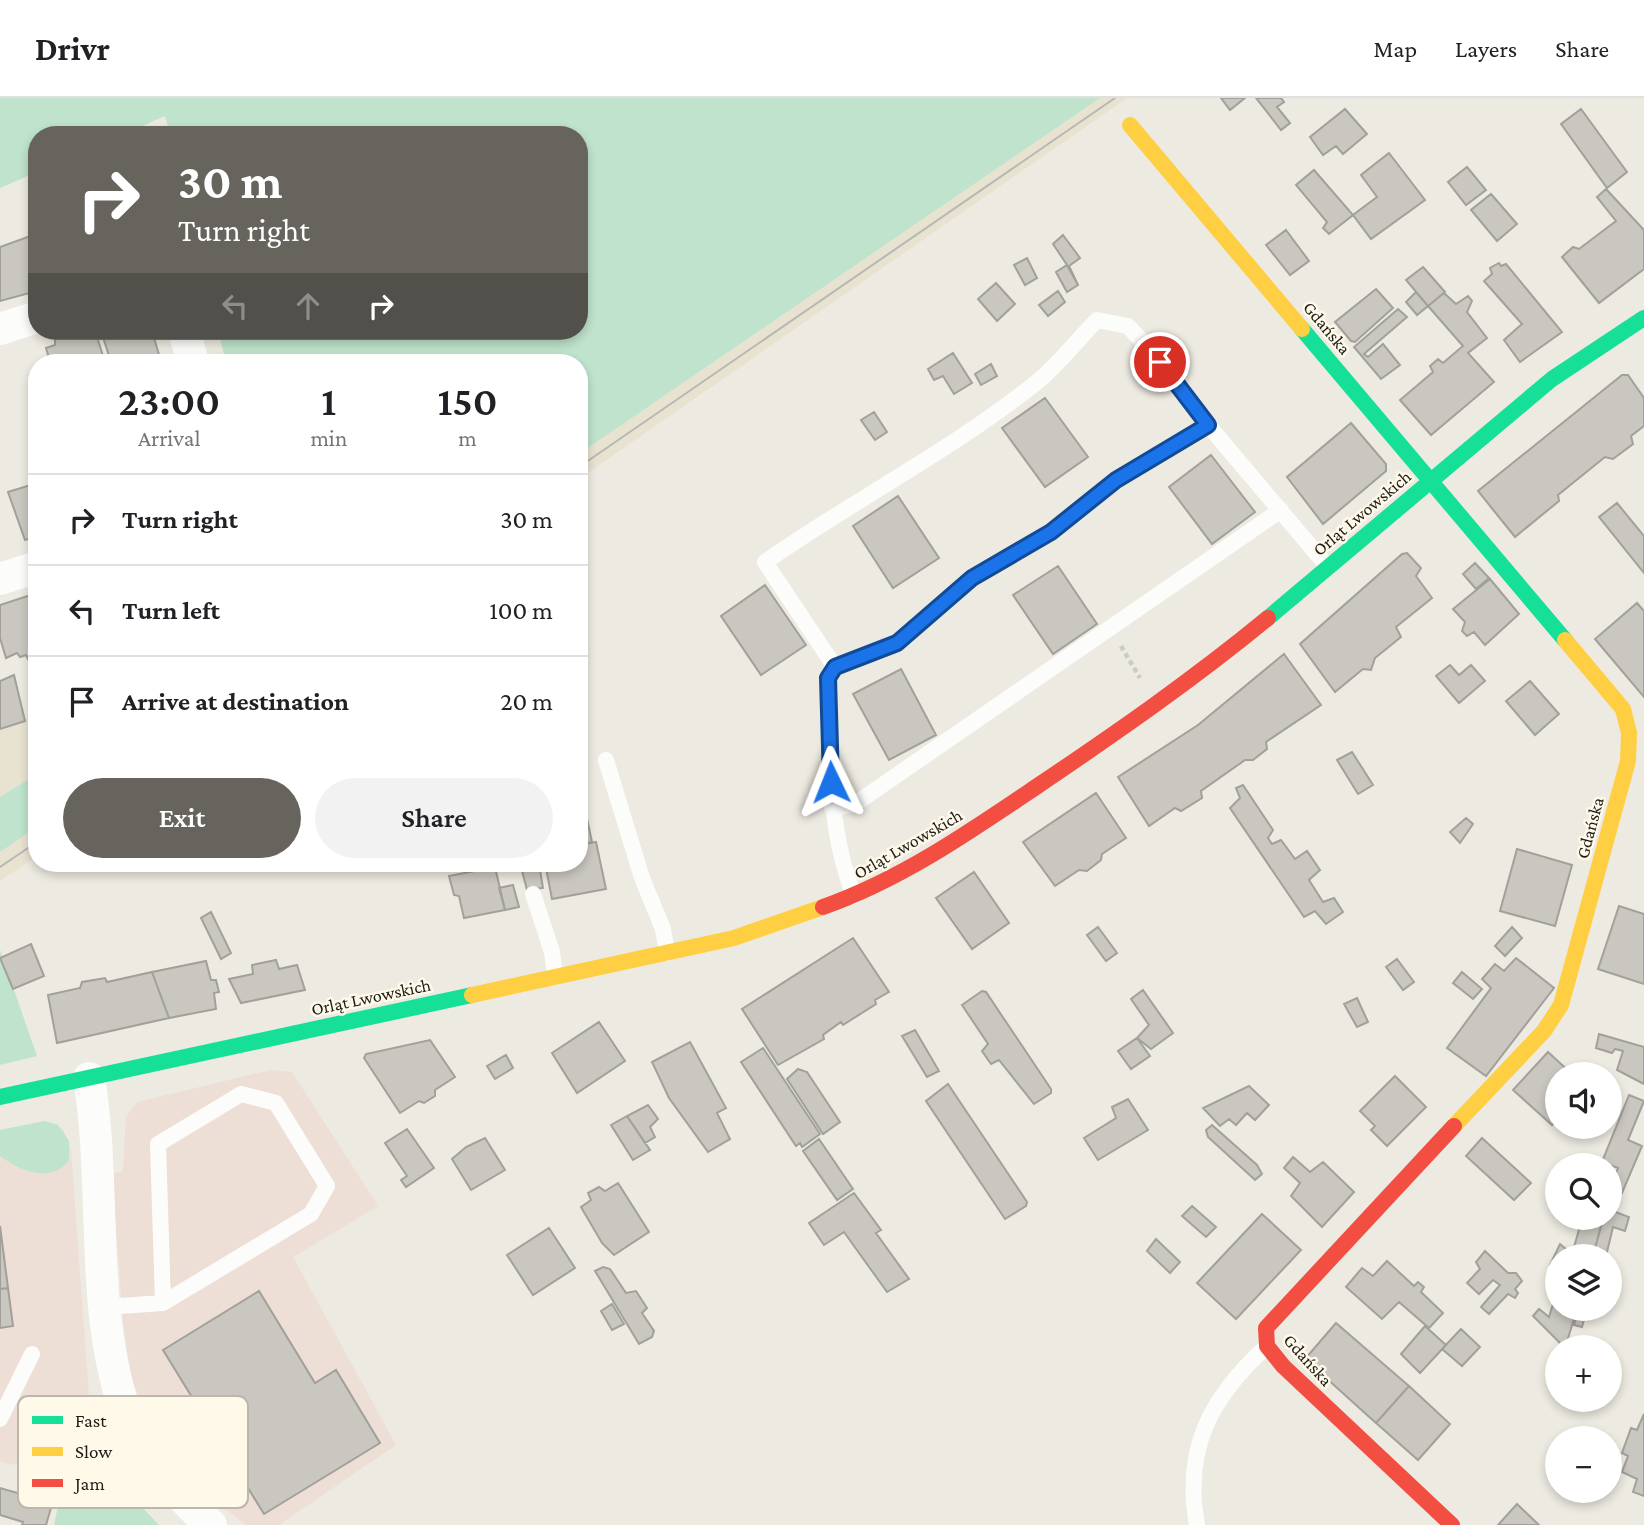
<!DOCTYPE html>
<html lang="en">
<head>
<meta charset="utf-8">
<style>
  body { margin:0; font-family:"Crimson Pro",serif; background:#f2f2f2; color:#202124; height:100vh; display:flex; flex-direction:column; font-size:26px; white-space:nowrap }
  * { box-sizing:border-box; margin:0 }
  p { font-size:23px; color:#757577 }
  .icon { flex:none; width:38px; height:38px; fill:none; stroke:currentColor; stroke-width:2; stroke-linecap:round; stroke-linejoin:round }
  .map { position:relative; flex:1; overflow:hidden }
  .panel { position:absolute; left:28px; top:256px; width:560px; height:518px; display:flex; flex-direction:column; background:#fff; border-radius:28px; box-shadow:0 4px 10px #0003 }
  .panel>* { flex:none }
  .banner { position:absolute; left:28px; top:28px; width:560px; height:214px; border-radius:28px; box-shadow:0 4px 10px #0003; background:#66645d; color:#fff; overflow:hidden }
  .fabs { position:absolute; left:1545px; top:964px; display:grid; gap:14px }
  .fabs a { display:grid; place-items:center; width:77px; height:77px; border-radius:50%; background:#fff; box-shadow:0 4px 10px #0003; font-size:35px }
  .pin { position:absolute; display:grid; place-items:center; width:60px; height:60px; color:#fff; margin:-30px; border:4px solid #fff; border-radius:50%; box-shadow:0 2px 7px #0007 }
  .me { position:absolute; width:77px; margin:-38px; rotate:358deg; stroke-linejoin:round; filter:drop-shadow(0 0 5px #0008) }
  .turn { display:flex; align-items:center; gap:24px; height:147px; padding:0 35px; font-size:32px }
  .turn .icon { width:91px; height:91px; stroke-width:2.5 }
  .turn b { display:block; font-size:49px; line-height:60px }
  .lanes { display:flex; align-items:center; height:66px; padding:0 35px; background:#0003; justify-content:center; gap:35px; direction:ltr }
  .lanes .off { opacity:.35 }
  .eta { display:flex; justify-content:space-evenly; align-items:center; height:119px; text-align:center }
  .eta b { font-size:42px; font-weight:600; line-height:49px }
  .primary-button { display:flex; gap:14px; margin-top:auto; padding:14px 35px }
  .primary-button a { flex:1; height:80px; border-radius:42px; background:#66645d; color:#fff; font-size:28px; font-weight:600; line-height:80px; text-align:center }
  .primary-button a+a { background:#f2f2f2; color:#202124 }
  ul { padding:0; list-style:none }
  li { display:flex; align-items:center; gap:21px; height:91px; padding:0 35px; border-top:2px solid #e0e0e0 }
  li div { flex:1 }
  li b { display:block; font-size:26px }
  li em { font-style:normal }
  header { display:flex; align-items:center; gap:42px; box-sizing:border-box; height:98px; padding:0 35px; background:#fff; border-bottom:2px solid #e0e0e0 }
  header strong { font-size:33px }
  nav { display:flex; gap:38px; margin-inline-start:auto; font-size:24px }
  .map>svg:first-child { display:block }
  .commercial { fill:#edded6 }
  .built { fill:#e8e2d1 }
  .green { fill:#bfe3cc }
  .building { fill:#c9c7bf; stroke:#a2a09a; stroke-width:2 }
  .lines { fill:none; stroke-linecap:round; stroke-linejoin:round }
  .path { stroke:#cccbc8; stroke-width:4.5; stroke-dasharray:5 3.5; stroke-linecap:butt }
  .lane { stroke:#fcfcfa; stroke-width:16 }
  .street { stroke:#fcfcfa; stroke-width:32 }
  .fast { stroke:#16e098; stroke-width:16 }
  .slow { stroke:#ffcf43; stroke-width:16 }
  .jam { stroke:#f24e42; stroke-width:16 }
  .tram { stroke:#b7b7b4; stroke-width:2 }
  .route-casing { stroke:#114b97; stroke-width:18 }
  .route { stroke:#1a73e8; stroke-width:12 }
  .labels { text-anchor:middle; stroke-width:5; stroke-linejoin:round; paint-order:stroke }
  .street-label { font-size:18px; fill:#1e1c16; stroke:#fff9ea }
  .key { fill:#fff9ea; stroke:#bcb7aa; stroke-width:2 }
  .key-label { font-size:19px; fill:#1e1c16 }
</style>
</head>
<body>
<header>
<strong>Drivr</strong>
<nav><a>Map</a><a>Layers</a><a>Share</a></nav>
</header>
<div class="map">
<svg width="1644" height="1427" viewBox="0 0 1644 1427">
  <rect width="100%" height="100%" fill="#edeae1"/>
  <path class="commercial" d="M271,972L292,974L378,1108L293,1159L396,1347L279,1427H246L186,1381L163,1347L131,1281L123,1222L112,1076L123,1073L126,1019L137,1004Z
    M45,1023L63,1031L71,1052L91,1327L66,1338L43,1343L40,1354L13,1367L0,1363V1032Z"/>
  <path class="built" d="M1100,0H1127L579,381V356Z
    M37,616V676L0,699V631Z
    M37,729V758L0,783V754Z"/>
  <path class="green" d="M0,0H1100L579,356V264H226L218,233H579V37H170L165,18L122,37H37V74L0,90Z
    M37,676V729L0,754V699Z
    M0,852L37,958L0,967Z
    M45,1023L58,1027L69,1043V1062C50,1087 20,1072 0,1058V1032Z
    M91,1327L132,1399L159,1427H54L67,1365L40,1354L43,1343L66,1338Z"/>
  <path class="building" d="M1221,0H1245L1230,12Z
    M1256,0H1281L1284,4L1277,9L1290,25L1281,32Z
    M1345,11L1367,36L1343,56L1336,48L1323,57L1310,39Z
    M1581,11L1627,74L1607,90L1561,26Z
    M1389,55L1425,102L1371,141L1353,117L1377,99L1361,77Z
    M1467,69L1486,92L1466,107L1448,84Z
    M1314,72L1353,117L1329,136L1323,130L1327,124L1296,87Z
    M1606,91L1644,132V171L1599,205L1562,159L1573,149L1579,151L1616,123L1597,99Z
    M1491,96L1517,126L1497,143L1471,112Z
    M1286,132L1309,163L1290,177L1266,147Z
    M33,137L37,138V193L0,203V149Z
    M1063,137L1080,160L1069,168L1078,187L1067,194L1056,174L1067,167L1053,146Z
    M1027,160L1037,180L1025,187L1014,167Z
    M1499,165L1501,168L1506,166L1562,234L1520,264L1504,242L1522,226L1484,183L1492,176L1490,170Z
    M1067,167L1078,187L1067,194L1056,174Z
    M1423,169L1445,194L1428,208L1406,182Z
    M996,185L1015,206L997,223L978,201Z
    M1376,191L1393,210L1355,244L1351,243L1335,224Z
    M1058,193L1065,204L1048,218L1039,207Z
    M1416,194L1428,208L1417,217L1406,204Z
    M1444,195L1456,206L1468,198L1472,203L1467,214L1487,240L1468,255L1494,284L1431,337L1400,302L1433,274L1430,268L1438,261L1443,265L1463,248L1428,208Z
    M1398,211L1407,219L1364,256L1368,259L1383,246L1400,267L1381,281L1354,249Z
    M85,233H95L105,264H50L46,250L55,247V241Z
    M101,233H152L160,260L148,264H111Z
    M953,255L972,285L954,296L943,278L934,282L928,271Z
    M991,266L997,278L981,287L975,276Z
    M1622,277H1628L1644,300V328L1631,338L1633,346L1613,361L1605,359L1558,397L1559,403L1515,439L1478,393Z
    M1045,300L1088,359L1045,389L1002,330Z
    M874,314L887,334L875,342L861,322Z
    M1351,325L1386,366V373L1323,426L1287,379Z
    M1211,357L1255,414L1212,446L1169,389Z
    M37,385V438L25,442L8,394Z
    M898,398L939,460L893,490L853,428Z
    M1617,405L1644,438V475L1599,419Z
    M1407,455L1421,470L1416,478L1432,500L1396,529L1401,539L1375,560L1371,572L1363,571L1335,594L1300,546L1402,456Z
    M1475,465L1489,480L1476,491L1463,476Z
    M1058,468L1097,526L1053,556L1013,497Z
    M1490,481L1519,516L1485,547L1474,534L1467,538L1462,533L1465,524L1453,511Z
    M765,487L806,547L761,577L721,518Z
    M37,495V560L29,563L26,557L20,559L17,555L6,560L0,540V507Z
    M1637,505L1644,513V599L1595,541Z
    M1284,556L1321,607L1266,644L1267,651L1253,662H1245L1201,693L1202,700L1181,713L1175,710L1149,728L1118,679L1198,627Z
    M1450,567L1459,577L1471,567L1485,583L1459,605L1436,578Z
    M901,571L936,637L889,662L853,596Z
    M14,577L25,623L0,631V583Z
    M1530,583L1559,616L1535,637L1506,603Z
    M1352,654L1373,687L1358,696L1337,662Z
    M579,683L592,744L579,747Z
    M1243,687L1273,732L1268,740L1272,746L1281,742L1295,761L1307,753L1320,772L1309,782L1323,804L1334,800L1343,814L1326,826L1315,813L1304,819L1230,710L1240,700L1236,690Z
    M1096,695L1126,740L1102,756L1101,762L1087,773L1079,772L1055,788L1023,744Z
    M1466,720L1473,726L1460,745L1450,734Z
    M596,744L606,791L552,801L545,765H579V747Z
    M1517,751L1572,767L1555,828L1500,813Z
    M520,765H545L546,769L540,772L543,790L527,792Z
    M495,769L505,812L464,820L459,798L454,797L449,778Z
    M974,774L1009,825L972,851L936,800Z
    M513,787L519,809L505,812L499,790Z
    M1619,808L1644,816V886L1598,871Z
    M211,814L231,855L221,861L201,820Z
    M1098,829L1117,855L1106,863L1087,837Z
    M1512,829L1522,840L1505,858L1495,848Z
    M853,840L889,894L875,902L876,906L843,927L841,924L823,937L824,941L778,967L742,911Z
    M31,846L44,878L13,891L0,860Z
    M1516,860L1554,890L1486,978L1447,950L1491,890L1482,881L1495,866L1504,873Z
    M1397,861L1414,884L1403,892L1386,869Z
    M276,862L279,871L297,867L305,892L241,905L229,881L253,876L252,867Z
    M206,863L211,882H216L219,894L214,895L216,911L169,920L152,874Z
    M152,874L169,920L57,945L48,897L80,890L82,884L105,880L107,884Z
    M1462,874L1482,891L1473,901L1453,885Z
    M1143,892L1173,935L1151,951L1137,940L1149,927L1131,901Z
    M982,893L986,894L1051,991V995L1034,1006L999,962L991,966L982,953L988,946L962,907Z
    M1357,900L1368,924L1357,929L1344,906Z
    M599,924L625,963L577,995L552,955Z
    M915,932L939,973L927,979L902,938Z
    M1599,936L1644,949V986L1617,972L1623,953L1615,951L1612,955L1596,950Z
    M1137,940L1150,958L1131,971L1118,953Z
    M430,942L455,979L435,992V998L424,1005L419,1003L400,1015L364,960L366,956Z
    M690,944L726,1010L717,1015L730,1041L708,1054L669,1000L652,964Z
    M763,950L820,1036L802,1049L800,1045L796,1048L741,964Z
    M1548,954L1572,976H1558V1021L1552,1027L1513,992Z
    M506,957L513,970L495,981L487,968Z
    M798,971L807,974L840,1024L823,1036L787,981Z
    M1395,978L1426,1009L1387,1048L1371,1032L1375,1028L1360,1013Z
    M948,986L1027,1104L1026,1108L1005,1121L926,1003Z
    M1249,988L1269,1007L1255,1022L1247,1015L1236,1027L1229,1021L1220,1028L1203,1010Z
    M1629,997L1644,1003L1628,1042L1642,1048L1622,1095L1610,1090L1618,1070L1602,1064Z
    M1128,1001L1148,1032L1098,1062L1084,1040L1116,1020L1112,1009Z
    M648,1007L658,1021L650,1029L655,1039L645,1045L627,1018Z
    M627,1018L650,1052L633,1062L611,1027Z
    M1212,1027L1257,1067L1262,1076L1255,1082L1208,1039L1206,1032Z
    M407,1031L434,1070L406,1089L401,1082L407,1078L385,1045Z
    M485,1040L505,1072L471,1092L452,1061L466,1049Z
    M1482,1040L1531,1085L1514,1102L1466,1058Z
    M819,1041L853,1091L837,1102L803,1053Z
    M1293,1059L1310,1074L1323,1064L1354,1094L1322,1129L1291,1098L1300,1085L1284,1070Z
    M618,1085L649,1134L614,1157L602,1145L581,1109L591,1102L588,1095L599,1089L605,1093Z
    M854,1095L881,1132L876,1135L909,1181L887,1194L844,1134L824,1147L809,1125Z
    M1192,1108L1216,1129L1206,1139L1182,1118Z
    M1610,1112L1629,1119L1625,1133L1613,1129L1606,1158H1593L1603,1120H1610Z
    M1262,1116L1301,1152L1236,1221L1197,1185Z
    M1582,1121L1602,1125L1593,1158L1572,1156Z
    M0,1128L8,1190L0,1191Z
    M549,1130L575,1170L533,1197L507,1157Z
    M1156,1141L1180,1164L1170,1175L1147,1153Z
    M1560,1146L1574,1158H1558V1196L1548,1194L1555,1171L1550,1167Z
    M1485,1153L1508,1175H1516L1522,1183L1515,1191L1518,1195L1515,1200L1508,1196L1489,1216L1481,1209L1500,1187L1493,1182L1479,1196L1467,1185L1480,1171L1476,1164Z
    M1387,1163L1414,1188L1418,1184L1424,1189L1421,1194L1443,1215L1429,1230L1399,1204L1382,1221L1346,1189L1362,1170L1373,1178Z
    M603,1169L610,1171L626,1195L636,1193L647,1210L642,1215L654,1233L652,1239L639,1246L595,1173Z
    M8,1190L13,1228L0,1230V1191Z
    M259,1193L315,1285L336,1272L380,1345L264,1416L163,1252Z
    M1556,1196L1558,1211H1577L1565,1250L1533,1218L1539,1211L1549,1219Z
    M612,1206L624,1226L612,1232L601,1213Z
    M1578,1211H1587L1582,1229L1574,1227Z
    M1336,1225L1409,1288L1376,1325L1305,1261Z
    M1425,1228L1446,1247L1420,1275L1401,1256Z
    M1461,1231L1480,1249L1462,1268L1442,1251Z
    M1409,1288L1450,1326L1418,1362L1376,1325Z
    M1644,1316V1398L1633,1394L1637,1381L1622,1374L1628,1358L1622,1355L1631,1330L1637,1332Z
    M38,1364L62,1372L46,1427H22L23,1424L0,1417V1390L28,1398Z
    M1517,1406L1539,1427H1498Z"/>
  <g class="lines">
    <path class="path" d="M1121,548L1140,580"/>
    <path class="lane" d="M835,569L765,464C854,402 952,352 1037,284C1059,266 1077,242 1097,222L1128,228L1160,263L1208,327
      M606,662L642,780L663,831L667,855
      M832,710L855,706L1281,412
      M533,796L552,854L555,879
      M854,798C827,729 830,653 828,580L835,569L897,545L972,480L1051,434L1117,382L1208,327L1328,469
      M106,1209L163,1205L311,1116L327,1088L276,1005L241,996L158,1046L163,1205
      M0,1321L32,1256
      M1197,1427C1183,1350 1211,1299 1267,1248"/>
    <path class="street" d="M0,231L37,219
      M184,233L193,264
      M0,481L37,469
      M89,980C107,1089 89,1207 125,1313C141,1358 177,1396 211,1427"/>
    <path class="fast" d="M1302,231L1565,542
      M1268,520L1552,281L1644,220
      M0,999L472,897"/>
    <path class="slow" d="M1130,27L1302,231
      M472,897L734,840L823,809
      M1454,1028L1544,933L1561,907L1628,663L1629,635L1623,611L1565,542"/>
    <path class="jam" d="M823,809C900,782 968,735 1036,689C1116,635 1194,581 1268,520
      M1452,1427L1283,1268L1267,1248L1266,1230L1454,1028"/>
    <path class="tram" d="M579,369L1115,0
      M0,769L37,744"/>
  </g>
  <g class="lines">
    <g class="route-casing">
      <path id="route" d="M831,684L828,580L835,569L897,545L972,480L1051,434L1116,382L1208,327L1160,264"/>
    </g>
    <use href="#route" class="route"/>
  </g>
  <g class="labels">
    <g class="street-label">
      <text transform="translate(1327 230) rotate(50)" y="6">Gdańska</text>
      <text transform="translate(1362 415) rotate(-40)" y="6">Orląt Lwowskich</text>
      <text transform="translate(1590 730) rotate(-75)" y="6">Gdańska</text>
      <text transform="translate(908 746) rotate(-30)" y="6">Orląt Lwowskich</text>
      <text transform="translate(371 899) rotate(-12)" y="6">Orląt Lwowskich</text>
      <text transform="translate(1308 1262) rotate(48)" y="6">Gdańska</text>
    </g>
  </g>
  <rect x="18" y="1298" width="230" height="112" rx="10" class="key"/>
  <rect x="32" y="1318" width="31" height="8" fill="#16e098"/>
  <rect x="32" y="1349" width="31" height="9" fill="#ffcf43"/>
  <rect x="32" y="1381" width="31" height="8" fill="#f24e42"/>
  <g class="key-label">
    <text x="75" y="1329">Fast</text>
    <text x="75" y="1360">Slow</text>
    <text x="75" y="1392">Jam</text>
  </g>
</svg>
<div class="fabs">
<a><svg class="icon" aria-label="sound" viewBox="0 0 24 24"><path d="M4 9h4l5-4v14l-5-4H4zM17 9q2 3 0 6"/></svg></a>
<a><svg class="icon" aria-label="search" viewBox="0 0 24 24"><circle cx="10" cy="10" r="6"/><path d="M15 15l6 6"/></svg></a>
<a><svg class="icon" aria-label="layers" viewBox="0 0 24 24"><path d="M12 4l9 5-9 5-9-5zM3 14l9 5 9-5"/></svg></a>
<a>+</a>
<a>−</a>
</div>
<div class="pin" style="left:1160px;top:264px;background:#d93025"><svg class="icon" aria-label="arrive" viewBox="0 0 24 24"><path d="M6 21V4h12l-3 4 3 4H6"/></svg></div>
<svg class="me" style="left:831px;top:684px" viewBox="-20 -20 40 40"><path d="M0-17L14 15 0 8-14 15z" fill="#1a73e8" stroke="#fff" stroke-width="4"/></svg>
<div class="banner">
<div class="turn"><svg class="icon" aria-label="right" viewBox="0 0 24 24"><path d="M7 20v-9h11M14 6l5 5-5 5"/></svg><div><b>30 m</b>Turn right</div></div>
<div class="lanes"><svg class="icon off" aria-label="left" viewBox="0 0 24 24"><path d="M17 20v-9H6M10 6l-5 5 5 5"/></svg><svg class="icon off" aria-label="ahead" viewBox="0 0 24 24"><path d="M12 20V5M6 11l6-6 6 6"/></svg><svg class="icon" aria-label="right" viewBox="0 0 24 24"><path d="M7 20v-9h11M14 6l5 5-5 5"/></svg></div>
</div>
<section class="panel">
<div class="eta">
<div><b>23:00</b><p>Arrival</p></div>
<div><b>1</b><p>min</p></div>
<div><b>150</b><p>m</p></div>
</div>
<ul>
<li><svg class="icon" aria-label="right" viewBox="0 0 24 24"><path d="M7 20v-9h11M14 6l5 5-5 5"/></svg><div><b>Turn right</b></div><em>30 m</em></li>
<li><svg class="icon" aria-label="left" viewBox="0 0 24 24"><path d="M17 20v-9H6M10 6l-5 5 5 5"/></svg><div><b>Turn left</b></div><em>100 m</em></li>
<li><svg class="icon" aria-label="arrive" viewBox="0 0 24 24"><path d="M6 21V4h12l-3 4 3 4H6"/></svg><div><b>Arrive at destination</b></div><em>20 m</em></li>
</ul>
<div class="primary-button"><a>Exit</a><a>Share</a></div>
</section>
</div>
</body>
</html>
